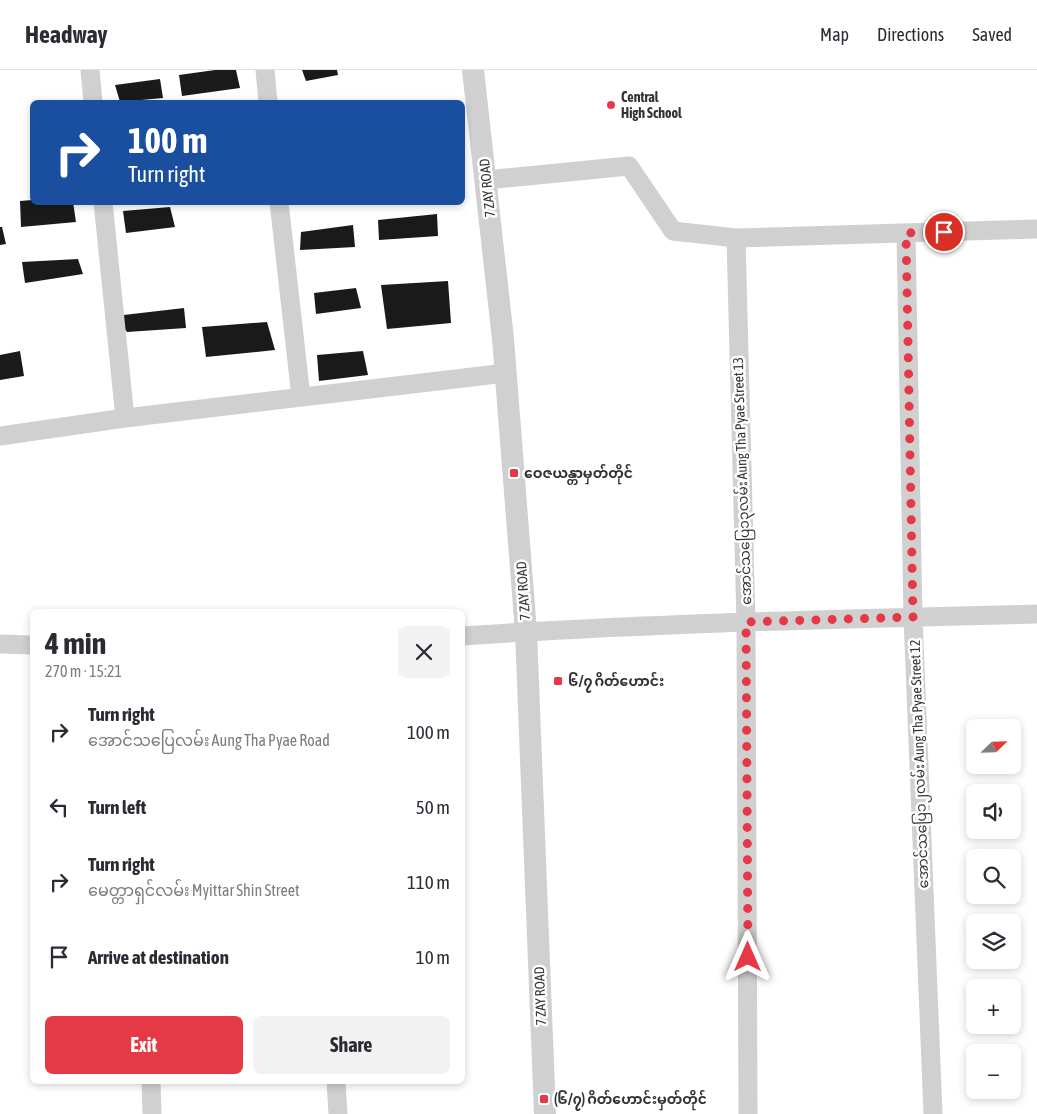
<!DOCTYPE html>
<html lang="en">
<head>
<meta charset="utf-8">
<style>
  body { margin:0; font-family:"Asap Condensed","Noto Sans Myanmar",sans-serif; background:#f2f2f3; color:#2b2b33; height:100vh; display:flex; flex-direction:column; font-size:19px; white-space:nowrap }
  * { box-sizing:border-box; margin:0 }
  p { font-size:16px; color:#7c7c81 }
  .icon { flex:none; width:28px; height:28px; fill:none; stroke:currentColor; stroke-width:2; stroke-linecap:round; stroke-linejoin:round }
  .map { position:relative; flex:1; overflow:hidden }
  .side { position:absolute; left:30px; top:539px; width:435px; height:475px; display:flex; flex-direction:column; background:#fff; border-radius:8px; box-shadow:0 2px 8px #0003 }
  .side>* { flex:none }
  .guide { position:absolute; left:30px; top:30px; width:435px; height:105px; border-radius:8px; box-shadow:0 2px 8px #0003; background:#1a4fa0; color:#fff; overflow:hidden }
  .needle { width:32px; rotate:67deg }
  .buttons { position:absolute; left:966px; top:649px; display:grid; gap:10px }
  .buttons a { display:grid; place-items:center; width:55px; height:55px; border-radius:8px; background:#fff; box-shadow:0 2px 8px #0003; font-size:25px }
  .pin { position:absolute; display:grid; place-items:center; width:42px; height:42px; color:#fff; margin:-21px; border:2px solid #fff; border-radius:50%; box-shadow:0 1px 5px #0007 }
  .me { position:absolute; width:55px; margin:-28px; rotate:0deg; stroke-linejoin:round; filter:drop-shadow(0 0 4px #0008) }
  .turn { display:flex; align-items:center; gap:18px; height:105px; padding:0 15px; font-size:22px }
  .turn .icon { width:65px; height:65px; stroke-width:2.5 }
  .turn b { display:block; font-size:35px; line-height:42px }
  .round { display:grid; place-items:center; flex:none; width:52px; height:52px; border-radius:8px; background:#f2f2f3 }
  .headline { display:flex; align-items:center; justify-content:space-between; height:85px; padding:0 15px }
  h1 { font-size:30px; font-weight:700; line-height:38px }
  .primary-button { display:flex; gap:10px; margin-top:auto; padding:10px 15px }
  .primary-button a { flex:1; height:58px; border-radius:8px; background:#e63946; color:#fff; font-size:20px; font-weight:700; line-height:58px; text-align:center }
  .primary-button a+a { background:#f2f2f3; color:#2b2b33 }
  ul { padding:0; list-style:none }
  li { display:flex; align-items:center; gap:15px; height:75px; padding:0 15px }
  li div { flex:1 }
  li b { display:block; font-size:19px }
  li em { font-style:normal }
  header { display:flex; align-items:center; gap:30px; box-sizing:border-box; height:70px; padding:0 25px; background:#fff; border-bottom:1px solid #e1e1e2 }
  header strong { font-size:24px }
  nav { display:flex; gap:28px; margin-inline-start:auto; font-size:18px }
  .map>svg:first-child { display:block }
  .building { fill:#1a1a1a }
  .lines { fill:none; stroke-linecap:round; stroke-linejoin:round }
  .minor { stroke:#d0d0d0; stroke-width:19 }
  .tertiary { stroke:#d0d0d0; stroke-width:22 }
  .route { stroke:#e63946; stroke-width:9; stroke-dasharray:0 16.2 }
  .poi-dot { fill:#e63946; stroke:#fff; stroke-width:2 }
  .labels { text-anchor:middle; stroke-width:5; stroke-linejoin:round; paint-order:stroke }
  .poi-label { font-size:14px; font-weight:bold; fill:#333; stroke:#fff; text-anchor:start }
  .street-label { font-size:14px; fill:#333; stroke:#fff }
</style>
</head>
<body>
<header>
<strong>Headway</strong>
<nav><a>Map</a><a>Directions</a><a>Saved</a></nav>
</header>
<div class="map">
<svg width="1037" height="1044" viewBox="0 0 1037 1044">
  <rect width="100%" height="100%" fill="#fff"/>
  <path class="building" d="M215,0H236L240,18L182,26L179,5Z
    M302,0H337L338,5L306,11Z
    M160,9L163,28L120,32L115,15Z
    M32,130V132H73L76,152L21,157L20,131Z
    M170,137L175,157L126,163L123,141Z
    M437,144L438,166L379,170L378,150Z
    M353,155L355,177L300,180L301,162Z
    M0,157H2L6,174L0,175Z
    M78,189L83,204L25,213L22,192Z
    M448,211L451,253L387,259L381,215Z
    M356,218L361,238L316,244L314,223Z
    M184,238L186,258L127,262L115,246Z
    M267,252L275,280L206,287L202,257Z
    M20,281L24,306L0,310V285Z
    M363,281L368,305L319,311L317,285Z"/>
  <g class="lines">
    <path class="minor" d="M90,0L93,32
      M265,0L268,32
      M486,110L629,96L673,161L736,168L1037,159
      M103,132L125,348
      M279,132L301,327
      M906,163L913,547L933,1044
      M736,168L746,552L748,1044
      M0,366L125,348L506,303
      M462,566C654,553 845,549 1037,544
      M0,574L32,575
      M151,1011L152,1044
      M336,1011L338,1044"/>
    <path class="tertiary" d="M473,0L503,269L526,562L545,1044"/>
  </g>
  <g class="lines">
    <path class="route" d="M748,887L746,552L913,547L906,163L944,162"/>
  </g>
  <g class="poi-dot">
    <circle cx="611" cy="35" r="5"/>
    <rect x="509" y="398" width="10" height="10" rx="2.5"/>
    <rect x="553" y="606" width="10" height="10" rx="2.5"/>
    <rect x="539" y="1024" width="10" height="10" rx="2.5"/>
  </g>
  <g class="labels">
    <g class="poi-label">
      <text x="621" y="32">Central<tspan x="621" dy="16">High School</tspan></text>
      <text x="524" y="408">ဝေဇယန္တာမှတ်တိုင်</text>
      <text x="568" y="616">၆/၇ ဂိတ်ဟောင်း</text>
      <text x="554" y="1034">(၆/၇) ဂိတ်ဟောင်းမှတ်တိုင်</text>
    </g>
    <g class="street-label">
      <text transform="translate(487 118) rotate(-96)" y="5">7 ZAY ROAD</text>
      <text transform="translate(742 411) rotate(-92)" y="5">အောင်သပြေ၁၃လမ်း Aung Tha Pyae Street 13</text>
      <text transform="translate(523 521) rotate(-94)" y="5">7 ZAY ROAD</text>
      <text transform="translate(919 694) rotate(-92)" y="5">အောင်သပြေ၁၂လမ်း Aung Tha Pyae Street 12</text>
      <text transform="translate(540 926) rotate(-92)" y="5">7 ZAY ROAD</text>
    </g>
  </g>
</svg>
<div class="buttons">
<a><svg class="needle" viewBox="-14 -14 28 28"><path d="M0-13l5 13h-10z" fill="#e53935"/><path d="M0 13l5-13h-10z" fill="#7c7c81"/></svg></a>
<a><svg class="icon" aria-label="sound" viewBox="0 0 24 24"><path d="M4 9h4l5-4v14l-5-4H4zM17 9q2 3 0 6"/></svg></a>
<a><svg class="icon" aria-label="search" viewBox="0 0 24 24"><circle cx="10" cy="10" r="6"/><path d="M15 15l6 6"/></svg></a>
<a><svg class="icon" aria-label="layers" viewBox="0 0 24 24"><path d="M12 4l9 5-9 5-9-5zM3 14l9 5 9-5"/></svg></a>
<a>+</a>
<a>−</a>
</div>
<div class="pin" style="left:944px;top:162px;background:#d93025"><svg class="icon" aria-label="arrive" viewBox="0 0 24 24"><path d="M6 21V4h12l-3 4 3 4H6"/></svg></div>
<svg class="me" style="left:748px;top:887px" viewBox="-20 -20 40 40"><path d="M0-17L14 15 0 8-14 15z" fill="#e63946" stroke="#fff" stroke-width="4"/></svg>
<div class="guide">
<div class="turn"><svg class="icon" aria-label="right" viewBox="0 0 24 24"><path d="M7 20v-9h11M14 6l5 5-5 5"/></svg><div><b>100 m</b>Turn right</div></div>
</div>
<section class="side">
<div class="headline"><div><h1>4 min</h1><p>270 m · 15:21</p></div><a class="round"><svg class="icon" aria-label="close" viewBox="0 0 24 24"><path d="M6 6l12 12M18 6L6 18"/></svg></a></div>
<ul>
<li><svg class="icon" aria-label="right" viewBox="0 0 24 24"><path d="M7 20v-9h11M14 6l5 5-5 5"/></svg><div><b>Turn right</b><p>အောင်သပြေလမ်း Aung Tha Pyae Road</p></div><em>100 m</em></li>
<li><svg class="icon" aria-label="left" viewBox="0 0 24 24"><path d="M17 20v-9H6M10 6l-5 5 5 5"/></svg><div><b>Turn left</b></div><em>50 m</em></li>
<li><svg class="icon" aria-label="right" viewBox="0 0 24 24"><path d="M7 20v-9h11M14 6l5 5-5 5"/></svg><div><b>Turn right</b><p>မေတ္တာရှင်လမ်း Myittar Shin Street</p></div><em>110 m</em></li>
<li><svg class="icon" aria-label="arrive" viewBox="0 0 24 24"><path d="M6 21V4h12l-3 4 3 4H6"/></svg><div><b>Arrive at destination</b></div><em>10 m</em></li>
</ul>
<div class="primary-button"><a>Exit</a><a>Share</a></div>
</section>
</div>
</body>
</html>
